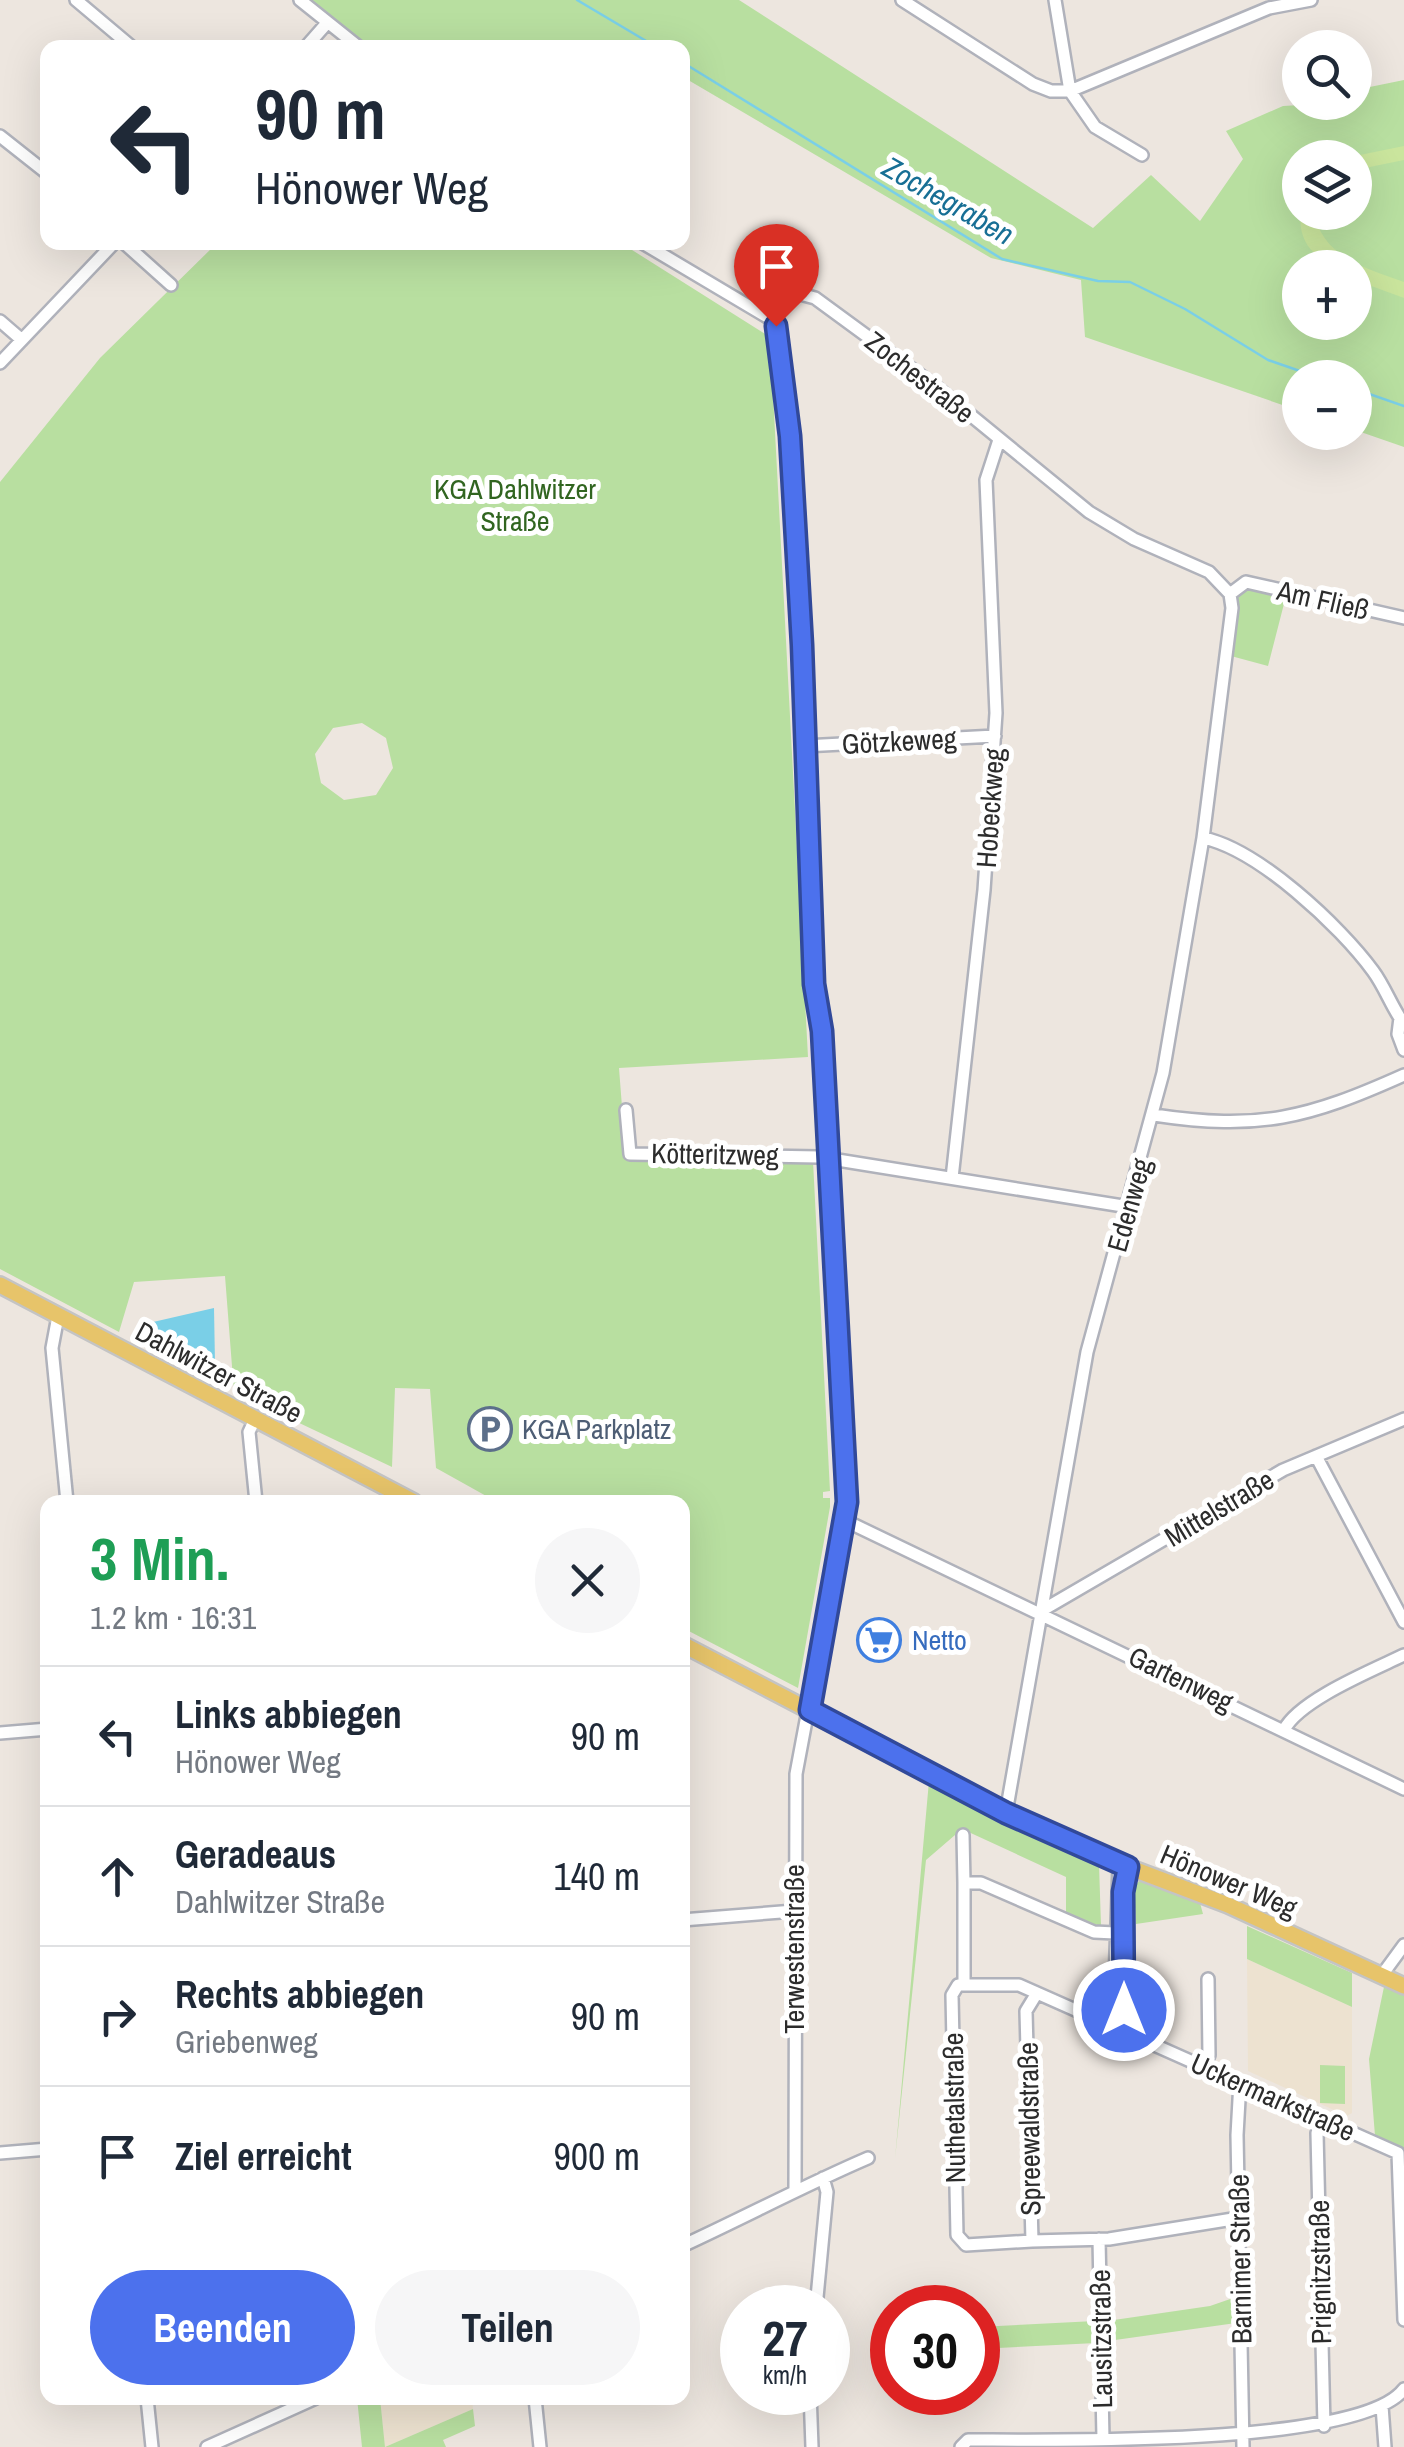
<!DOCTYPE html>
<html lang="de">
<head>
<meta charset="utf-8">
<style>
  body { margin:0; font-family:"Archivo Narrow",sans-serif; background:#f6f6f7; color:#1f2937; height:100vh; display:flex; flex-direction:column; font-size:38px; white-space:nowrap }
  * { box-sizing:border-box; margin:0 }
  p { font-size:32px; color:#747a83 }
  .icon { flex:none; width:55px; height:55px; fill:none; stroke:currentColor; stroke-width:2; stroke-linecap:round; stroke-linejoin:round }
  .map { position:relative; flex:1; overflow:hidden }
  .sheet { position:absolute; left:40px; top:1495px; width:650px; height:910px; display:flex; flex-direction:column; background:#fff; border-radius:20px; box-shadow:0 10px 40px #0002 }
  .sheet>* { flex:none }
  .guide { position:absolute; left:40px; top:40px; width:650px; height:210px; border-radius:20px; box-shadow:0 10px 40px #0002; background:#fff; color:#1f2937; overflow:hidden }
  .controls { position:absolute; left:1282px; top:30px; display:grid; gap:20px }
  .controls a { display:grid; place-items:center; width:90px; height:90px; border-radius:50%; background:#fff; box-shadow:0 10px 40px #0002; font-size:50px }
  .speed { position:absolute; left:720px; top:2285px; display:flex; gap:20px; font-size:50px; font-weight:700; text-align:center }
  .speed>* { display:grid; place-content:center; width:130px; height:130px; border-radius:50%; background:#fff; box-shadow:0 10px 40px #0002; line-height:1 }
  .speed small { font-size:25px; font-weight:400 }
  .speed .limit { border:15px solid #d22; background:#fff; color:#111 }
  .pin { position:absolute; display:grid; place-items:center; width:85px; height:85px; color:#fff; margin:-102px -42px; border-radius:50% 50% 50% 0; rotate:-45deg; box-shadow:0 0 10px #0007 }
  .pin .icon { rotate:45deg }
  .me { position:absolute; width:110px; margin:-55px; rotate:0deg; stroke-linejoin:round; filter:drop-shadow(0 0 8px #0008) }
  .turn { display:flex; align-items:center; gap:35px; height:210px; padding:0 50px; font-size:45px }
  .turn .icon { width:130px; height:130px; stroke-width:2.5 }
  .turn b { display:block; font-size:70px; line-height:85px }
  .round { display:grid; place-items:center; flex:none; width:105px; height:105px; border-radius:52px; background:#f6f6f7 }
  .summary { display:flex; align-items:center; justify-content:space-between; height:170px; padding:0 50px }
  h1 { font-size:60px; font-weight:700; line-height:75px; color:#1e9e55 }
  .cta { display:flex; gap:20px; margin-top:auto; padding:20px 50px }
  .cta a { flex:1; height:115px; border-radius:60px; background:#4c71ed; color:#fff; font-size:40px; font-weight:700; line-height:115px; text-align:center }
  .cta a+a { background:#f6f6f7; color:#1f2937 }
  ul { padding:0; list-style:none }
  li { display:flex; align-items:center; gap:30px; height:140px; padding:0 50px; border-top:2px solid #e0e1e3 }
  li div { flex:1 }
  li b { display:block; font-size:38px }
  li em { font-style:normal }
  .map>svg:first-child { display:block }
  .education { fill:#ede2d0 }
  .green { fill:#b8dfa0; fill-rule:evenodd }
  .pitch { fill:#cae59d }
  .water { fill:#7acfe7 }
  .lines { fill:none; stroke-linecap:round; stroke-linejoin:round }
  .stream { stroke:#7acfe7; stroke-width:2.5 }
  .minor-casing { stroke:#b0b2bb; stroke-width:16 }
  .major-casing { stroke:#c4c4c4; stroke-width:20 }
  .minor { stroke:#fff; stroke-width:11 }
  .major { stroke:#e7c46a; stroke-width:15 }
  .route-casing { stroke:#31499a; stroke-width:25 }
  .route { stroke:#4c71ed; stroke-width:18 }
  .labels { text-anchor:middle; stroke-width:10; stroke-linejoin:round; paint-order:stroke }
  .street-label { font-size:28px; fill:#2c2c2c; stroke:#fff }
  .park-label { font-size:28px; fill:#316520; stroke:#fff }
  .service-label { font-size:28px; fill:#4e5e75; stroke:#fff; text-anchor:start }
  .shop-label { font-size:28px; fill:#366cbe; stroke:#fff; text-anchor:start }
  .water-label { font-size:30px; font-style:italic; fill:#176f95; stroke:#fff }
</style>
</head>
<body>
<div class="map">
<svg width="1404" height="2447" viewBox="0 0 1404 2447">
  <rect width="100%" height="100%" fill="#ede6df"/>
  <path class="education" d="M1247,1959L1352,2007V2113L1347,2116L1248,2071Z
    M380,2398H472L473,2409L385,2447Z"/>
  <path class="green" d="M308,0H739L1093,228L1151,175L1200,221L1243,159L1226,131L1283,106L1355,102V90L1404,80V447L1355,430V378H1300V411L1085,337L1081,280L991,258L683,77L682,48L369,47ZM1300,158H1355V212H1300ZM1300,268H1355V322H1300Z
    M217,243H621L770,337L808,1057L619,1068L626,1159L813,1161L830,1491L823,1492V1498H830V1507L798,1688L683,1628L682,1502H497L436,1468L430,1389L395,1388L392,1467L234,1392L225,1276L134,1282L119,1332L0,1269V482L100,358ZM362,723L386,738L393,768L376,795L344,800L321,783L315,754L333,728Z
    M1243,587L1286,596L1268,666L1231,656L1237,598Z
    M929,1781L1099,1864L1101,1926L1066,1916V1877L962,1829L926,1860L895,2159Z
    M1139,1881L1200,1903L1203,1914L1136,1924L1134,1888Z
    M1247,1926L1352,1973V2007L1247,1959Z
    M1385,1982L1404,1993V2149L1375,2136L1369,2059Z
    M1320,2065L1345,2066V2104L1320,2103Z
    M1236,2297V2323L1108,2341L1107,2321L1210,2306Z
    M1095,2321L1096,2343L978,2349V2327Z
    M357,2398H380L385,2447L473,2409L475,2426L443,2440L446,2447H362Z"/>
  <path class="pitch" d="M1404,146V160L1355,170V158L1350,157Z
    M1301,213H1314C1323,257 1365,268 1404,282V298L1355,280V268C1324,268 1296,247 1301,213Z"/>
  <path class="water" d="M214,1308L215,1364L140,1325Z"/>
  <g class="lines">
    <path class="stream" d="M577,0L658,48
      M682,62L1002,259L1098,281L1130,282L1185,309L1268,360L1320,378
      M1355,389L1404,406"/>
    <g class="minor-casing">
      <path id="minor" d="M76,0L133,48
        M300,0L360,48
        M902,0L1033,84L1051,91H1070L1095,127L1142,155
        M1055,0L1070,91L1269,8L1311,0
        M305,48L327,23
        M0,136L48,174
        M123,242L171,285
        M641,242L769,318L777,326L790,436L802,645L813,985L822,1031L847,1502L796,1774L795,2188
        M769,318L796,293L815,298L935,386L1089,512L1134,539L1209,572L1230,594
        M0,321L22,340
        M0,363L115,242
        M1230,594L1246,582L1404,618
        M804,746L995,736
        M1203,838C1258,849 1340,926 1373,971C1385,987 1392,1008 1404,1024
        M1400,1018L1398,1034L1404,1050
        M626,1110L630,1154L819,1157L1129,1207
        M1154,1115C1259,1131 1308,1118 1404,1075
        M952,1178L984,890L996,713L986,480L999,440
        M58,1316L52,1348L67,1502
        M255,1419L249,1432L256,1502
        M1316,1456L1404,1622
        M846,1521L1404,1789
        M1041,1611L1283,1470L1404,1419
        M1284,1730C1299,1700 1373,1670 1404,1655
        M0,1733L48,1729
        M1006,1813L1087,1352L1163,1073L1203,838L1232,608L1230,594
        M963,1835L964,1883
        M682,1920L794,1911
        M1382,1975L1404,1945
        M964,1985V1883H981L1094,1932L1115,1933
        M1037,1993L1026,2011L1032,2241L1109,2239L1239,2218
        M1109,2024L1114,2010L1119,1864
        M1117,2028L1124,2010L1123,1892L1128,1867
        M1205,2066L1209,2055L1208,1979
        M1240,2082L1237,2135L1243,2447
        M1323,2120L1317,2133L1324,2426
        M0,2153L48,2149
        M1099,2239L1103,2439
        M1032,2241L966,2245L957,2235L952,1995L958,1985H1019L1398,2153L1404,2320
        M682,2246C745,2217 805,2185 868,2158
        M816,2308L827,2192L823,2178
        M810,2392L812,2447
        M147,2398L152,2447
        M535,2398L540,2447
        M1382,2406L1385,2447
        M207,2447L316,2398
        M961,2447L968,2440C1049,2440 1360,2447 1404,2389"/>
    </g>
    <g class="major-casing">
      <path id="major" d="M0,1285L414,1502
        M682,1644L1006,1813L1107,1859L1228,1905L1404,1986"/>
    </g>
    <use href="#minor" class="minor"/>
    <use href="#major" class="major"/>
  </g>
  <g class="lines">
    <g class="route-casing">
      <path id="route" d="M776,326L790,436L802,645L814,984L822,1031L847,1502L810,1710L1006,1813L1128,1867L1123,1892L1124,2010"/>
    </g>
    <use href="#route" class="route"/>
  </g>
  <defs>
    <g id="parking-ring" transform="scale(2.25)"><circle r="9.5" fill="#fff" stroke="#5c6f8a" stroke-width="1.5"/><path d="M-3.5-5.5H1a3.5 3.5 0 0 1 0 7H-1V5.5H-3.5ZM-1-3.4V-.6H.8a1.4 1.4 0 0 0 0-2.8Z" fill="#5c6f8a"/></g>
    <g id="supermarket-ring" transform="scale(2.25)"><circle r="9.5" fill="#fff" stroke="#3f7fe0" stroke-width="1.5"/><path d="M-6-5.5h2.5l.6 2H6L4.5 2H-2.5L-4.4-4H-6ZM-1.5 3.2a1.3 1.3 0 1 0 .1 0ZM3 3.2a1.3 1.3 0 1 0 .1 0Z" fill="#3f7fe0"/></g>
  </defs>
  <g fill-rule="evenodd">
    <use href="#parking-ring" x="490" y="1429"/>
    <use href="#supermarket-ring" x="879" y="1640"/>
  </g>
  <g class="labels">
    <g class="street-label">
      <text transform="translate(920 377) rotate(38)" y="10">Zochestraße</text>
      <text transform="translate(1323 600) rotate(13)" y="10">Am Fließ</text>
      <text transform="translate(899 741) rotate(-3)" y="10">Götzkeweg</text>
      <text transform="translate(990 808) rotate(-86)" y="10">Hobeckweg</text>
      <text transform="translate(715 1154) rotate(1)" y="10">Kötteritzweg</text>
      <text transform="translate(1129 1205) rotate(-74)" y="10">Edenweg</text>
      <text transform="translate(219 1372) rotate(28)" y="10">Dahlwitzer Straße</text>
      <text transform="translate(1219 1508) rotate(-31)" y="10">Mittelstraße</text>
      <text transform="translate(1181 1679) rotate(26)" y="10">Gartenweg</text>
      <text transform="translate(1229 1881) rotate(23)" y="10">Hönower Weg</text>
      <text transform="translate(794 1949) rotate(-90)" y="10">Terwestenstraße</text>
      <text transform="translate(1273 2097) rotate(24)" y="10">Uckermarkstraße</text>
      <text transform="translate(954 2108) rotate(-91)" y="10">Nuthetalstraße</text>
      <text transform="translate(1029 2129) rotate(-91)" y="10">Spreewaldstraße</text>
      <text transform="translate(1240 2259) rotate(-91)" y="10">Barnimer Straße</text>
      <text transform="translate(1320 2272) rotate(-91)" y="10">Prignitzstraße</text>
      <text transform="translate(1101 2339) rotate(-91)" y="10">Lausitzstraße</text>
    </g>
    <g class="park-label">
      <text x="515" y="499">KGA Dahlwitzer<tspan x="515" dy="32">Straße</tspan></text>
    </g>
    <g class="service-label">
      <text x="522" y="1439">KGA Parkplatz</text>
    </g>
    <g class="shop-label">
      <text x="912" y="1650">Netto</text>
    </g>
    <g class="water-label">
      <text transform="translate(948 201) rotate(30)" y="10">Zochegraben</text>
    </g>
  </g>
</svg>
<div class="controls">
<a><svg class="icon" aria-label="search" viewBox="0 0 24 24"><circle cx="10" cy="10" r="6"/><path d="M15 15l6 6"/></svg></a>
<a><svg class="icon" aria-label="layers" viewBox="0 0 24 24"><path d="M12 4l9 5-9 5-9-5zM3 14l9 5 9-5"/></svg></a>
<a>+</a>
<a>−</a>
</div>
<div class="speed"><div>27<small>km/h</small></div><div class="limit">30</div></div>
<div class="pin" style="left:776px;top:326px;background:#d93025"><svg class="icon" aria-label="arrive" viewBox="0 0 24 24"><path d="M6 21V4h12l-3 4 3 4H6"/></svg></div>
<svg class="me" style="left:1124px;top:2010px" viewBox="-20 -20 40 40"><circle r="17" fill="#4c71ed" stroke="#fff" stroke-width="3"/><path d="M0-11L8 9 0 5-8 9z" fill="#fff"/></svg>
<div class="guide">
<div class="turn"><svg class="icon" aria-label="left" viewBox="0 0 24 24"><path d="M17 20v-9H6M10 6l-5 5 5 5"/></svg><div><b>90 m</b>Hönower Weg</div></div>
</div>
<section class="sheet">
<div class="summary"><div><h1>3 Min.</h1><p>1.2 km · 16:31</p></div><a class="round"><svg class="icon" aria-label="close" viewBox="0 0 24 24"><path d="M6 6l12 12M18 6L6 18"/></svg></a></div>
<ul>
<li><svg class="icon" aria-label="left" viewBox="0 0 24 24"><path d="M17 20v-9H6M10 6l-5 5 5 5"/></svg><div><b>Links abbiegen</b><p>Hönower Weg</p></div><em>90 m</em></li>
<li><svg class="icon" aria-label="ahead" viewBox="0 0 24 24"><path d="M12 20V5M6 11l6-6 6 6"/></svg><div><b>Geradeaus</b><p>Dahlwitzer Straße</p></div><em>140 m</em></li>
<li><svg class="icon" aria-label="right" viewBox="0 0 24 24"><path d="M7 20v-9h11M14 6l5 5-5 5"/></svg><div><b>Rechts abbiegen</b><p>Griebenweg</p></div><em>90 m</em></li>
<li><svg class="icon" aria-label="arrive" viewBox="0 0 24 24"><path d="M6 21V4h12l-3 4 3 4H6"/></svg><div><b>Ziel erreicht</b></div><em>900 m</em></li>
</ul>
<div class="cta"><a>Beenden</a><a>Teilen</a></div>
</section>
</div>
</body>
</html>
